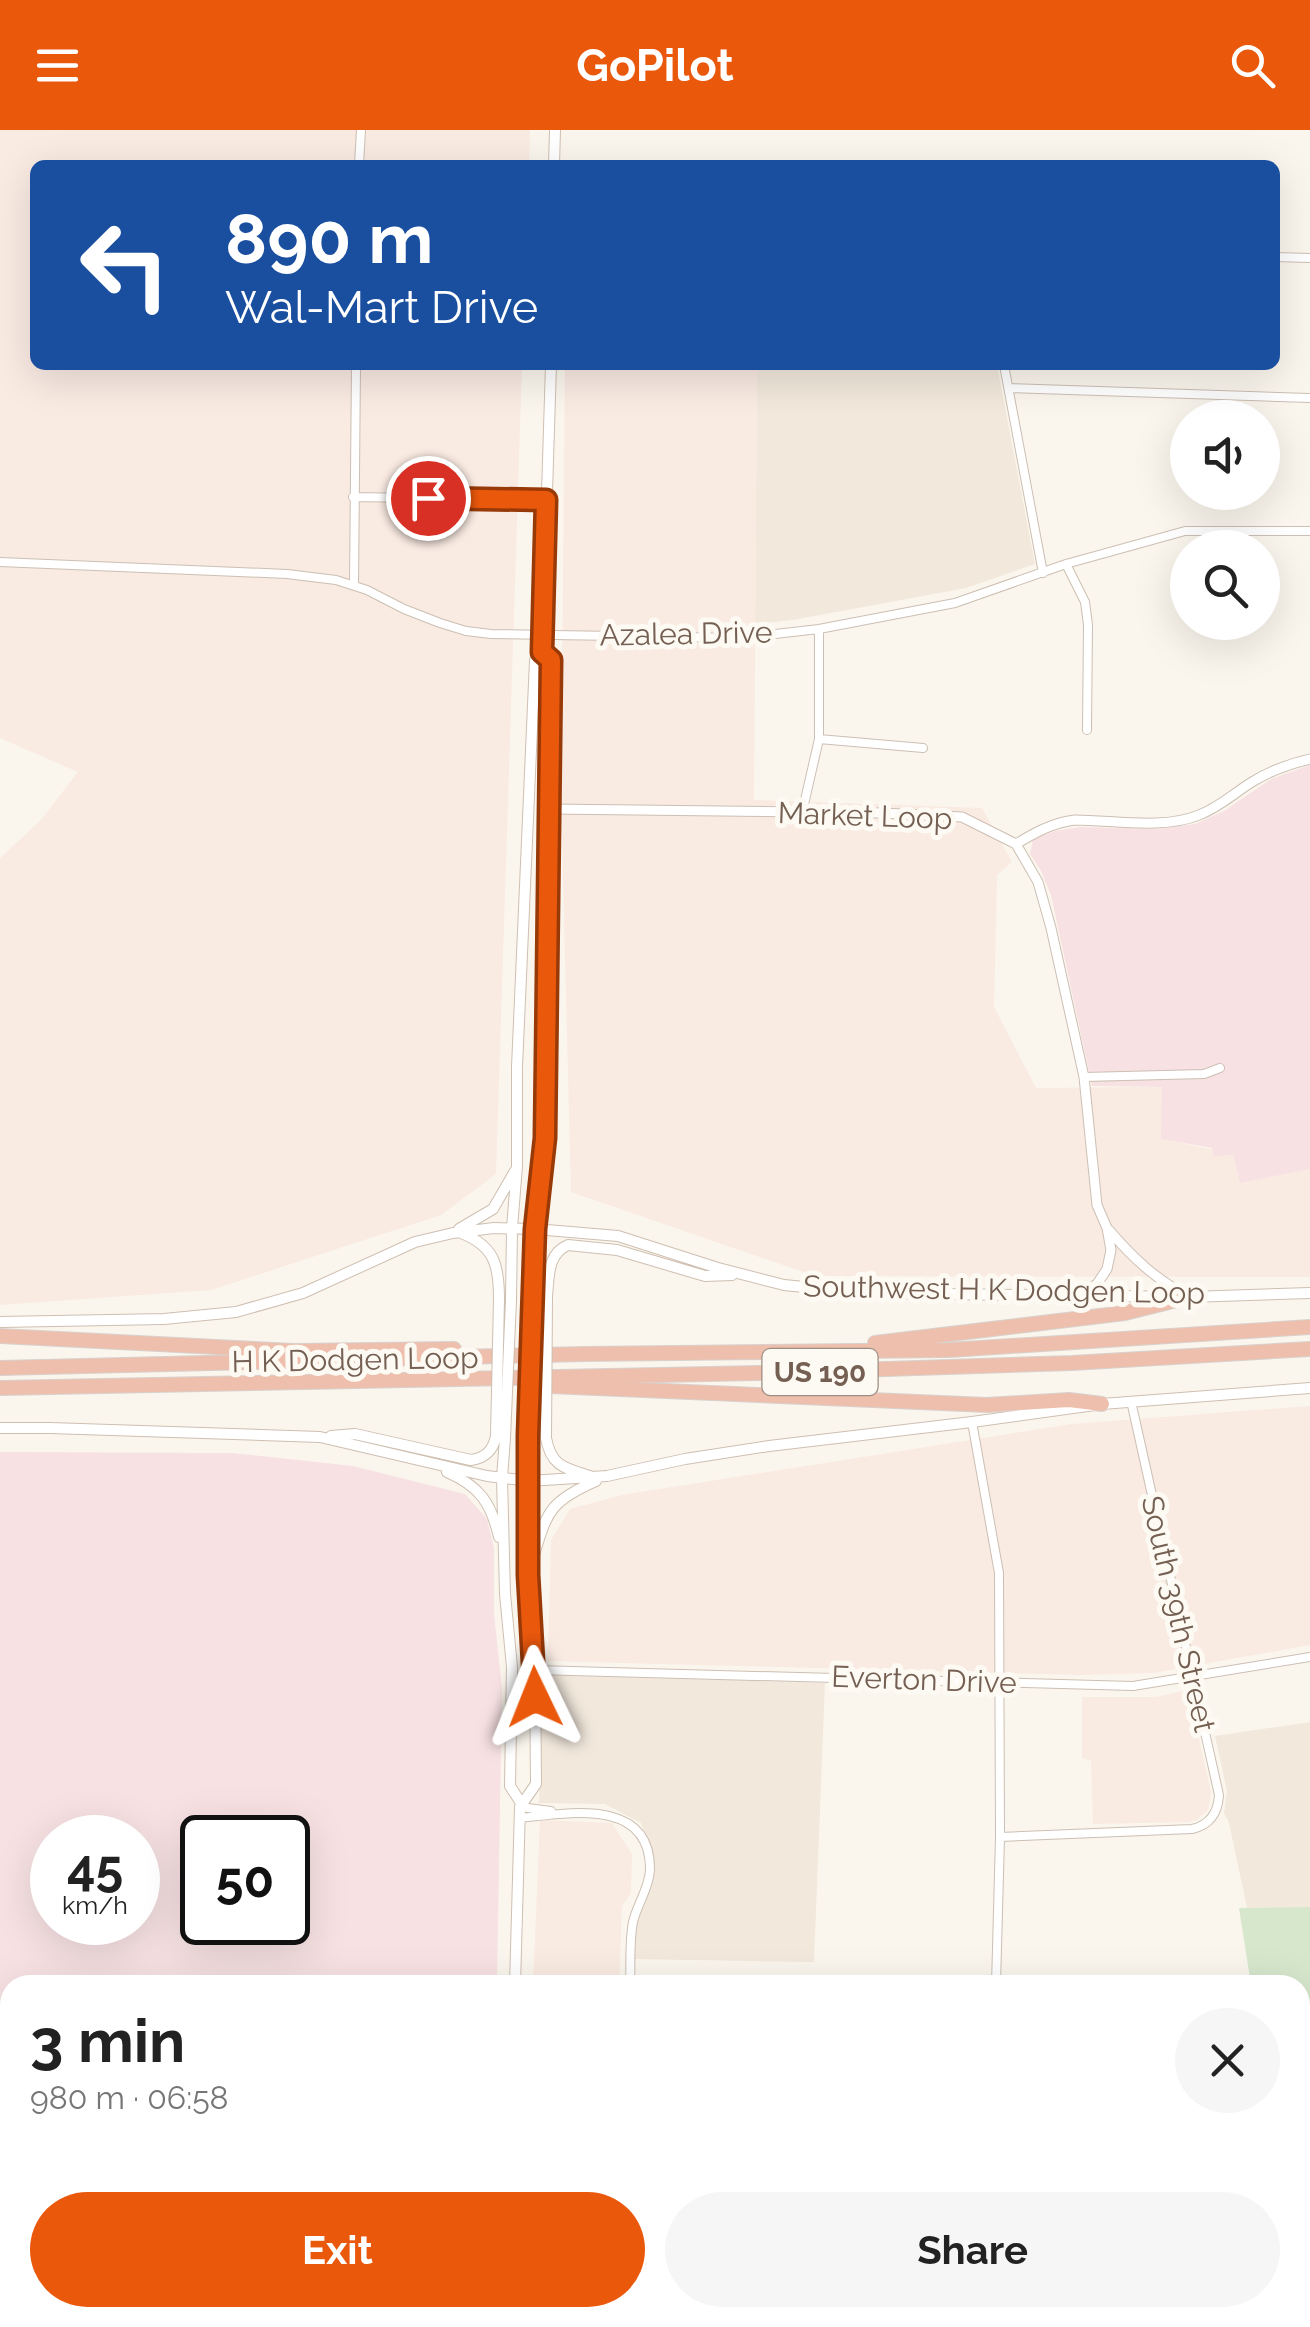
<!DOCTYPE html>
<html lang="en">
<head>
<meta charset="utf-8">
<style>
  body { margin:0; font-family:Raleway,sans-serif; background:#f6f6f6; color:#222; height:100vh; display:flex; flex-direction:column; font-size:38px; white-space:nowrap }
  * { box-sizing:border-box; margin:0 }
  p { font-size:32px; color:#767676 }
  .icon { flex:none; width:55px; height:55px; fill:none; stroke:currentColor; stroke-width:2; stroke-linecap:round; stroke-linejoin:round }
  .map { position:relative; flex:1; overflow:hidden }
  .panel { position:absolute; left:0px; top:1845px; width:1310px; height:352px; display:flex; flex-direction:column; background:#fff; border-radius:30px 30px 0 0; box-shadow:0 10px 40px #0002 }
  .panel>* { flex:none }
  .guide { position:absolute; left:30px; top:30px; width:1250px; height:210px; border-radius:15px; box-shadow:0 10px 40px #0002; background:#1a4fa0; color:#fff; overflow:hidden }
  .buttons { position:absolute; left:1170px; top:270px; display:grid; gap:20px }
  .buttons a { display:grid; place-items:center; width:110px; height:110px; border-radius:50%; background:#fff; box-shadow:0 10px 40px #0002; font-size:50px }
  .speed { position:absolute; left:30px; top:1685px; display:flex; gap:20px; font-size:50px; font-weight:700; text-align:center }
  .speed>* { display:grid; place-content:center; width:130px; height:130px; border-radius:50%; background:#fff; box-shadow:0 10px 40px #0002; line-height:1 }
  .speed small { font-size:25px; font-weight:400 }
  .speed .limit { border:5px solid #111; border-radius:15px; background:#fff; color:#111 }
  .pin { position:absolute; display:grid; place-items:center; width:85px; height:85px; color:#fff; margin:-42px; border:5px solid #fff; border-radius:50%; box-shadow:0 2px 10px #0007 }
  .me { position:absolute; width:110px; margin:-55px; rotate:358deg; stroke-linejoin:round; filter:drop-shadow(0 0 8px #0008) }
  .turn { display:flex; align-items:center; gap:35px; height:210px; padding:0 30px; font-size:45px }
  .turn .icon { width:130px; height:130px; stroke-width:2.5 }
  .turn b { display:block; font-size:70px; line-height:85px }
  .round { display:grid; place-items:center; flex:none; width:105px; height:105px; border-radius:52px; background:#f6f6f6 }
  .overview { display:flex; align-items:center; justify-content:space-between; height:170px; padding:0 30px }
  h1 { font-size:60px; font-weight:700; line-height:75px }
  .button { display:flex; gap:20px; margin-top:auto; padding:20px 30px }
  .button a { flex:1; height:115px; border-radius:60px; background:#ea580c; color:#fff; font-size:40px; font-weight:700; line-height:115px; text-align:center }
  .button a+a { background:#f6f6f6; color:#222 }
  header { display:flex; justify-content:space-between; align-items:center; height:130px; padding:0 30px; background:#ea580c; color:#fff; font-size:45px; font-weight:700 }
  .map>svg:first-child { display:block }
  .residential { fill:#f2e8dc }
  .commercial { fill:#f9eae2 }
  .medical { fill:#f7e1e3; fill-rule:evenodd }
  .green { fill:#d6e7cc }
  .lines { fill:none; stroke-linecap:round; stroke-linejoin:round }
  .stream { stroke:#aacbd3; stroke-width:2.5 }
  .minor-casing { stroke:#ccbfb3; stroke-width:10 }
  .tertiary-casing { stroke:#ccbfb3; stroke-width:11 }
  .secondary-casing { stroke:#cebfb1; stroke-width:12 }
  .motorway-casing { stroke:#d8d2cf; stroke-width:16 }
  .minor { stroke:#fff; stroke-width:8 }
  .tertiary { stroke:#fff; stroke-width:9 }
  .secondary { stroke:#fff; stroke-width:10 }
  .motorway { stroke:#edbfac; stroke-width:14 }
  .secondary-bridge-casing { stroke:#cebfb1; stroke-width:12; stroke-linecap:butt }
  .secondary-bridge { stroke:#fff; stroke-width:10 }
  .route-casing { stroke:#983908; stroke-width:25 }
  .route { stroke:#ea580c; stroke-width:18 }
  .labels { text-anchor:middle; stroke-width:10; stroke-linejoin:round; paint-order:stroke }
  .shield { fill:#fdfaf3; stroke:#9d8e82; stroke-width:2.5 }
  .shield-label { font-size:28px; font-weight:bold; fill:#745f52 }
  .street-label { font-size:30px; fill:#745f52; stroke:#fdfaf3 }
</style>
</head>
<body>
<header><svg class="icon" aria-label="menu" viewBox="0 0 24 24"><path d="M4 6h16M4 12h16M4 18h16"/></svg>GoPilot<svg class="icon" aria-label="search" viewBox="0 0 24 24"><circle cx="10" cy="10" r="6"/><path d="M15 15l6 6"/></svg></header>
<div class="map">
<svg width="1310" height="2197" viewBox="0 0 1310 2197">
  <rect width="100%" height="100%" fill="#fbf6ed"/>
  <path class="residential" d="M997,235L1035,434L966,458L793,490L755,494L757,236Z
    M542,1545L825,1553L814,1832L635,1829L636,1794L653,1728L641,1693L605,1674L539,1673Z
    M1310,1592V1777L1247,1778L1229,1693L1224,1683L1227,1661L1215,1606Z"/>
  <path class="commercial" d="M0,0H530L529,35H35V235H522L496,1044L441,1085L211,1160L0,1175V728L40,691L78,642L0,608Z
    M565,235H757L754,670L982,678L1012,732L997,745L994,877L1036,958L1162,957V1009L1233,1024L1240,1053L1310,1039V1147L815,1146L571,1062L561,670Z
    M1310,1276V1515L1153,1543L1081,1545L548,1531L551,1410L570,1379L622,1365L1072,1294Z
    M1188,1560L1211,1662L1208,1680L1197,1690L1188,1692L1093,1694L1091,1630L1082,1628V1567H1156Z
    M540,1690L612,1693L632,1724L631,1763L622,1776L619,1855H533Z"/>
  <path class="medical" d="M1310,635V1039L1240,1053L1233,1024L1214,1027L1212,1018L1161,1009L1162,957L1092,956L1051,765L1041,741L1030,724L1033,709L1055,701L1081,697L1156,699L1195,694L1224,681L1271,649Z
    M0,1322L232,1323L353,1336L465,1364L487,1389L494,1418V1483L502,1558L497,1855H10V2188H489L488,2197H0ZM52,1708H138V1792H52ZM202,1708H288V1792H202Z"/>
  <path class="green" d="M1310,1777V1916L1305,1976L1300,1975V1855H1251L1239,1778Z"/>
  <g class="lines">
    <path class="stream" d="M1300,1903L1310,1900
      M964,2197L974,2188"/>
    <g class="minor-casing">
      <path id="minor" d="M359,35L361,0
        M1275,127L1310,128
        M1004,235L1043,443
        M1009,258L1310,268
        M353,367L546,370
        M0,432L287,444L336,450L367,460L404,479L440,493L466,501L491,504L739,508L819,499L955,473L1066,434L1185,401H1310
        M1066,434L1085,472L1088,495L1087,600
        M354,455L356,235
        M819,609L923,618
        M802,683L819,609V499
        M1084,947L1204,944L1220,938
        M972,1292L999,1443L1000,1707L996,1855
        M535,1540L1133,1556L1310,1527
        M520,1677L551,1681
        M520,1688C568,1683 651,1667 650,1740C649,1759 637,1774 633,1792C629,1812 631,1835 630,1855
        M1000,1707L1192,1699C1210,1695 1218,1683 1219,1665L1131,1271
        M1300,1986H1310
        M650,2197V2188"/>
    </g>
    <g class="tertiary-casing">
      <path id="tertiary" d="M550,679L882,683L962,687L1016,714L1038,752L1051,798L1084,947L1097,1075L1107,1098L1111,1120L1107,1139L1097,1154L1079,1165
        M1016,714C1036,702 1052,693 1075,690C1114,690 1162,700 1199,685C1220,677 1234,663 1252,652C1271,640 1289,634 1310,629
        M1109,1100C1132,1127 1156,1150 1188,1166"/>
    </g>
    <g class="secondary-casing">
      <path id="secondary" d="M554,35L555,0
        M459,1099L493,1079L515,1041
        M461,1103C495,1116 499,1136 499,1169
        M547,1167C549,1147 547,1124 568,1115L617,1120L705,1146L732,1145
        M532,1168L535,1099L545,1008L547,938L551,530L542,522
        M511,1170L512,1098L517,1036V937L535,530L542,522L551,235
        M0,1192L164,1189L236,1182L303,1163L415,1112L453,1103L494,1098L535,1099L618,1106L718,1138L784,1155L865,1163L1189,1167L1310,1163
        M0,1298H50L320,1307L487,1346L529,1351L607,1346L685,1329L769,1316L972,1292L1102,1274L1310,1258
        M331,1306L355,1304L471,1330C485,1328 493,1321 496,1306
        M505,1308L502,1348L505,1464L512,1537L510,1656L521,1673
        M546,1308C551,1336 564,1338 590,1346
        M447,1342C479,1356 491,1372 499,1407
        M531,1434C547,1385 545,1373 596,1351
        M515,1855L520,1677L536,1654L535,1540L528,1445L527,1306
        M502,2197V2188"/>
    </g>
    <g class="motorway-casing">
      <path id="motorway" d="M0,1206L294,1221L454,1219
        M875,1213L1125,1183L1189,1167
        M0,1238L585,1224L949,1220L1310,1197
        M550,1256L987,1275L1069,1270L1102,1274
        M0,1258L759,1243L1072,1233L1310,1219"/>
    </g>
    <use href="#minor" class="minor"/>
    <use href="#tertiary" class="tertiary"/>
    <use href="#secondary" class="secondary"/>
    <use href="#motorway" class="motorway"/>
    <g class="secondary-bridge-casing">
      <path id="secondary-bridge" d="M496,1306L499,1169
        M527,1306L532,1168
        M505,1308L511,1170
        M546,1308L547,1167"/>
    </g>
    <use href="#secondary-bridge" class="secondary-bridge"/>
  </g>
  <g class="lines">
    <g class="route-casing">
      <path id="route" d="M428,368L546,370L542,522L551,530L545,1008L535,1099L528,1306V1445L535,1567"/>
    </g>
    <use href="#route" class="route"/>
  </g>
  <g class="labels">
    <rect class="shield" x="762.5" y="1219" width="115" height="46" rx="8"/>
    <g class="shield-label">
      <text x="820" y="1252">US 190</text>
    </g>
    <g class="street-label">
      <text transform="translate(686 504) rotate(-1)" y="10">Azalea Drive</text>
      <text transform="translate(865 686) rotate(2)" y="10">Market Loop</text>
      <text transform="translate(1004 1160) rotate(1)" y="10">Southwest H K Dodgen Loop</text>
      <text transform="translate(355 1230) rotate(-1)" y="10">H K Dodgen Loop</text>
      <text transform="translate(1178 1484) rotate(77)" y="10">South 39th Street</text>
      <text transform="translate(924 1550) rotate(2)" y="10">Everton Drive</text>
    </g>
  </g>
</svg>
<div class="buttons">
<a><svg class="icon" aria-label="sound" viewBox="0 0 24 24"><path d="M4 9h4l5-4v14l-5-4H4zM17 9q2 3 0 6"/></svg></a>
<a><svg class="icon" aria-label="search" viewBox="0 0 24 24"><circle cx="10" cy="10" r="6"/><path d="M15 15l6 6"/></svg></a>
</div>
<div class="speed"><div>45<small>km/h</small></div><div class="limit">50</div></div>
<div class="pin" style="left:428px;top:368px;background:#d93025"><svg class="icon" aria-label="arrive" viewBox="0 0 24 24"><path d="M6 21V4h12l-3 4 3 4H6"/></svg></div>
<svg class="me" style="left:535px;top:1567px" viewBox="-20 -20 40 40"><path d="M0-17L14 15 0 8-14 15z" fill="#ea580c" stroke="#fff" stroke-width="4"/></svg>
<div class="guide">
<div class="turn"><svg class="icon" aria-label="left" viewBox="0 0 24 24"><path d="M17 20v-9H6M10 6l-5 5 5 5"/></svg><div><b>890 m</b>Wal-Mart Drive</div></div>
</div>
<section class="panel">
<div class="overview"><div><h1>3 min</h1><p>980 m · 06:58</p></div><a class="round"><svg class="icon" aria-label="close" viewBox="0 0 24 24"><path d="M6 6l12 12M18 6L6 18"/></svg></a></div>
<div class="button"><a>Exit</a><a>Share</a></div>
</section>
</div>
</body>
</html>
